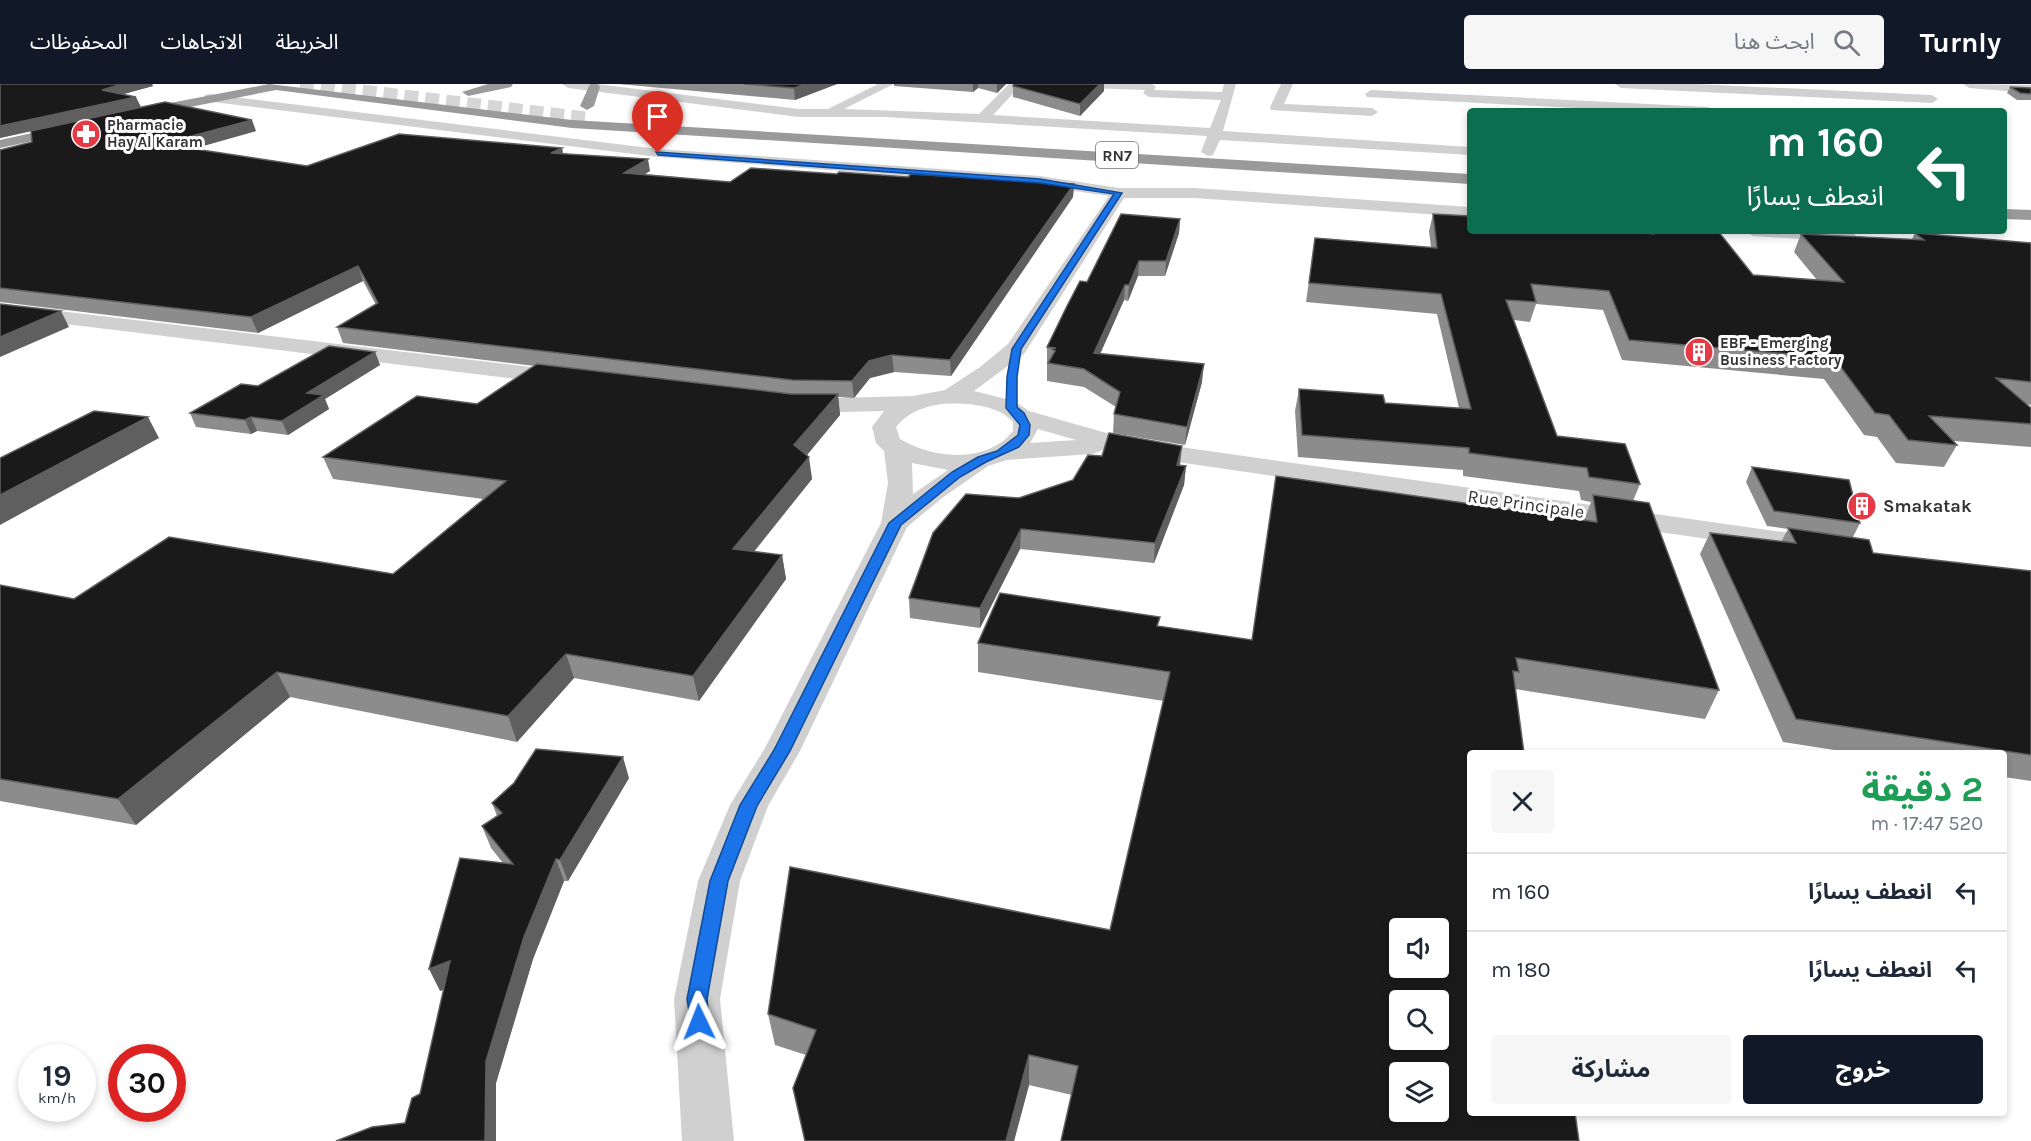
<!DOCTYPE html>
<html lang="ar">
<head>
<meta charset="utf-8">
<style>
  body { margin:0; font-family:Karla,"Noto Sans Arabic",sans-serif; background:#f6f6f7; color:#1f2937; direction:rtl; height:100vh; display:flex; flex-direction:column; font-size:22px; white-space:nowrap }
  * { box-sizing:border-box; margin:0 }
  p { font-size:20px; color:#747a83 }
  .icon { flex:none; width:33px; height:33px; fill:none; stroke:currentColor; stroke-width:2; stroke-linecap:round; stroke-linejoin:round }
  .map { position:relative; flex:1; overflow:hidden; direction:ltr }
  .details { position:absolute; left:1467px; top:666px; width:540px; height:366px; display:flex; flex-direction:column; background:#fff; border-radius:6px; box-shadow:0 3px 9px #0003; direction:rtl }
  .details>* { flex:none }
  .banner { position:absolute; left:1467px; top:24px; width:540px; height:126px; border-radius:6px; box-shadow:0 3px 9px #0003; direction:rtl; background:#0b6e4f; color:#fff; overflow:hidden }
  .controls { position:absolute; left:1389px; top:834px; display:grid; gap:12px }
  .controls a { display:grid; place-items:center; width:60px; height:60px; border-radius:6px; background:#fff; box-shadow:0 3px 9px #0003; font-size:30px }
  .speed { position:absolute; left:18px; top:960px; display:flex; gap:12px; font-size:30px; font-weight:700; text-align:center }
  .speed>* { display:grid; place-content:center; width:78px; height:78px; border-radius:50%; background:#fff; box-shadow:0 3px 9px #0003; line-height:1 }
  .speed small { font-size:15px; font-weight:400 }
  .speed .limit { border:9px solid #d22; background:#fff; color:#111 }
  .pin { position:absolute; display:grid; place-items:center; width:51px; height:51px; color:#fff; margin:-62px -26px; border-radius:50% 50% 50% 0; rotate:-45deg; box-shadow:0 0 6px #0007 }
  .pin .icon { rotate:45deg }
  .me { position:absolute; width:66px; margin:-33px; rotate:358deg; stroke-linejoin:round; filter:drop-shadow(0 0 4px #0008) }
  .turn { display:flex; align-items:center; gap:21px; height:126px; padding:0 24px; font-size:27px }
  .turn .icon { width:78px; height:78px; stroke-width:2.5 }
  .turn b { display:block; font-size:42px; line-height:51px }
  .round { display:grid; place-items:center; flex:none; width:63px; height:63px; border-radius:6px; background:#f6f6f7 }
  .summary { display:flex; align-items:center; justify-content:space-between; height:102px; padding:0 24px }
  h1 { font-size:36px; font-weight:700; line-height:45px; color:#1e9e55 }
  .action { display:flex; gap:12px; margin-top:auto; padding:12px 24px }
  .action a { flex:1; height:69px; border-radius:6px; background:#111827; color:#fff; font-size:24px; font-weight:700; line-height:69px; text-align:center }
  .action a+a { background:#f6f6f7; color:#1f2937 }
  ul { padding:0; list-style:none }
  li { display:flex; align-items:center; gap:18px; height:78px; padding:0 24px; border-top:2px solid #e0e1e3 }
  li div { flex:1 }
  li b { display:block; font-size:22px }
  li em { font-style:normal }
  header { display:flex; align-items:center; gap:36px; box-sizing:border-box; height:84px; padding:0 30px; background:#111827; color:#fff }
  header strong { font-size:28px }
  nav { display:flex; gap:33px; margin-inline-start:auto; font-size:21px }
  .search { width:420px; height:54px; background:#f6f6f7; display:flex; align-items:center; gap:15px; box-sizing:border-box; padding:0 21px; border-radius:6px; color:#747a83; font-size:22px }
  .map>svg:first-child { display:block }
  .lines { fill:none; stroke-linecap:round; stroke-linejoin:round }
  .highway-tunnel { stroke:#d6d6d6; stroke-width:14; stroke-dasharray:14 7; stroke-linecap:butt }
  .street { fill:#d0d0d0; fill-rule:evenodd }
  .highway { fill:#9a9a9a; fill-rule:evenodd }
  .wall { fill:#8c8c8c }
  .shaded-wall { fill:#5f5f5f }
  .building { fill:#1a1a1a; stroke:#5f5f5f; stroke-width:1.5; fill-rule:evenodd }
  .route { fill:#1a73e8; stroke:#114b97; stroke-width:1.5 }
  .labels { text-anchor:middle; stroke-width:6; stroke-linejoin:round; paint-order:stroke }
  .far-poi-label { font-size:15px; font-weight:bold; fill:#333; stroke:#fff; text-anchor:start }
  .shield { fill:#fff; stroke:#707070; stroke-width:1.5 }
  .shield-label { font-size:16px; font-weight:bold; fill:#333 }
  .street-label { font-size:18px; fill:#333; stroke:#fff }
  .poi-label { font-size:18px; font-weight:bold; fill:#333; stroke:#fff; text-anchor:start }
</style>
</head>
<body>
<header>
<strong>Turnly</strong>
<div class="search"><svg class="icon" aria-label="search" viewBox="0 0 24 24"><circle cx="10" cy="10" r="6"/><path d="M15 15l6 6"/></svg>ابحث هنا</div>
<nav><a>الخريطة</a><a>الاتجاهات</a><a>المحفوظات</a></nav>
</header>
<div class="map">
<svg width="2031" height="1057" viewBox="0 0 2031 1057">
  <rect width="100%" height="100%" fill="#fff"/>
  <g class="lines">
    <path class="highway-tunnel" d="M300,0L590,35"/>
    <path class="street" d="M562,0H597L799,25H828L878,0H894L844,25L979,30L1009,0H1022L993,31L1210,44L1221,16L1149,13L1143,9L1145,6L1087,4L1081,0H1152L1156,3L1154,6L1222,8L1224,0H1236L1223,47L1470,63V71L1220,56L1213,71L1208,72L1201,68L1207,52L885,33H799L568,4Z
      M1281,0H1293L1284,20L1372,24L1378,28L1372,32L1271,26L1270,23Z
      M1615,0H1696L1932,11L1938,15L1932,19L1621,4Z
      M1963,0L2031,1V9L1969,4Z
      M1371,6L1708,23L1714,27H1632L1367,13L1365,10Z
      M209,10L658,65L1040,92L1119,104H1194L1470,123V133L1194,114H1124L1024,270L974,307L1014,317L1029,327L1131,356L1825,454L1835,457L1840,463L1835,469L1825,472L1129,371L1104,364L1101,367L1092,370L1007,376L988,382L942,414L907,443L800,667L768,722L740,797L720,915L734,1057H682L674,915L698,797L730,721L765,664L881,439L888,399L884,367L876,359L872,343L884,327L796,329L788,327L784,322L788,317L796,315L913,312L945,306L980,283L1008,260L1109,112L1040,102L658,73L205,17V11ZM941,320C963,318 998,320 1013,338V347C987,380 933,375 900,355L896,343C908,328 923,323 941,320ZM1038,345L1076,356L1030,359ZM912,379L948,386L913,410Z
      M1744,147L1854,149L1857,153L1848,158L1753,152Z
      M0,220L565,287L573,289L576,294L573,299L565,301L0,232Z"/>
    <path class="highway" d="M269,0L572,36L1470,90V100L572,44L276,6L134,34L127,30L134,26Z
      M488,0H513L511,3L468,12L462,8Z
      M590,0H598L600,3L594,22L587,26L580,22Z
      M74,40L79,41V47L0,64V56Z
      M2004,125L2031,126V136L2004,135Z"/>
  </g>
  <path class="wall" d="M0,0H152L153,2L123,10L141,23L91,34L256,47L193,65L307,82L562,64L563,69L650,87L645,90L730,98L837,90L1074,100L1073,113L951,292L894,288L870,294L854,314L838,313L840,331L807,371L812,395L754,468L782,471L786,495L699,617L574,594L517,658L290,613L136,741L0,717V501L74,515L393,490L483,415L333,395L323,373L477,320L535,282L343,259L337,243L376,221L363,197L258,249L0,218V66L32,58L31,47L0,54Z
    M618,0H837L795,16Z
    M894,0H1006L997,9L978,4L973,8L894,2Z
    M1013,2L1104,7L1080,32L1013,13Z
    M2010,3L2031,4V16H2017L2007,9Z
    M1433,130L1470,147L1636,148L1635,147H1652L1753,191L1817,196L1794,168L1801,150L1912,155L1915,149L2031,159V321L2026,320L2031,324V363L1954,357L1957,361L1944,383L1896,379L1877,353L1864,351L1824,295L1622,276L1603,226L1536,220L1530,238L1514,236L1557,352L1640,400L1633,417L1719,606L1705,635L1515,605L1072,1011L1029,1001L1014,1057H805L793,1004L806,971L775,961L768,930L1110,846L1164,617L978,588V559L1159,542L1251,556L1584,437L1591,418L1581,416L1579,407L1463,392V386L1298,373L1295,327L1299,305L1385,319L1459,324L1437,230L1306,218L1315,154L1431,163L1429,147Z
    M1180,135L1179,149L1165,192H1138L1128,217L1124,216L1100,270L1202,298L1185,361L1113,349L1114,330L1116,323L1084,303L1047,297V263L1087,198Z
    M375,268L380,281L325,315L329,325L288,351L257,347L251,350L196,343L190,329L258,302Z
    M1180,382H1186L1184,401L1154,479L1020,465L980,544L910,534L909,514L1019,414L1073,396Z
    M1752,383L1860,439L1853,453L1873,469L2031,487V697L2004,693V669H1854L1783,658L1700,470L1710,449L1781,458L1788,445L1767,442L1746,398Z
    M629,694L568,797H564L533,875L496,999L405,1039L420,1010L444,905L440,907L503,779L491,764L482,742L497,732L492,719Z"/>
  <path class="shaded-wall" d="M122,0H152L153,2L106,15L102,6Z
    M806,0H837L795,16L794,4Z
    M973,0H978V4L973,8Z
    M997,0H1006L997,9Z
    M1100,0H1104V7L1080,32V20Z
    M136,13L141,23L0,54V42Z
    M252,36L256,47L167,72L162,60Z
    M562,64L564,76L551,69Z
    M648,75L650,87L627,101L624,89Z
    M1074,100L1073,113L951,292L950,276Z
    M1180,135L1179,149L1165,192L1166,177Z
    M1139,177L1138,192L1128,217L1129,201Z
    M358,182L363,197L258,249L251,233Z
    M1125,201L1124,216L1093,286L1094,269Z
    M61,227L69,243L0,273V253Z
    M375,268L380,281L325,315L329,325L288,351L282,337L307,309Z
    M892,271L894,288L870,294L854,314L852,297L869,277Z
    M1204,280L1202,298L1185,361L1187,343Z
    M838,310L840,331L797,383L794,361Z
    M148,333L159,354L0,441V411Z
    M251,333L257,347L251,350L245,336Z
    M1182,362L1180,381L1175,400L1177,381Z
    M809,373L812,395L737,488L733,465Z
    M1186,382L1184,401L1154,479L1155,459Z
    M1021,445L1020,465L980,544V524Z
    M782,471L786,495L699,617L693,592Z
    M566,570L574,594L517,658L508,632Z
    M277,588L290,613L136,741L118,715Z
    M623,673L629,694L568,797L560,776Z
    M556,775L564,797L533,875L496,999V1057H485L486,977L524,853Z
    M450,877L461,899L440,907L429,885Z
    M1029,971V1001L1014,1057H1006Z"/>
  <path class="building" d="M0,0H122L102,6L136,13L0,42Z
    M744,0H806L794,4Z
    M1014,0H1100L1080,20L1013,2Z
    M2010,3L2031,4V10L2020,9Z
    M165,18L252,36L162,60L307,82L399,50L562,64L551,69L648,75L624,89L730,98L751,84L837,90L839,88L908,93L911,90L1074,100L950,276L892,271L869,277L852,297L792,296L337,243L378,219L358,182L251,233L0,204V66L32,58L31,47Z
    M1121,130L1180,135L1166,177H1139L1129,201H1125L1094,269L1204,280L1187,343L1114,330L1120,308L1084,285L1048,279L1055,267L1052,265L1056,264L1047,263L1067,222L1080,197L1087,198Z
    M1433,130L1470,132V147H1616L1654,150L1652,147H1718L1753,191L1844,198L1801,150L1924,156L1915,149L2031,159V298L1996,294L2031,324V340L1929,332L1957,361L1908,356L1889,331L1875,329L1834,274L1629,256L1609,207L1531,200L1536,218L1506,216L1557,352L1625,360L1640,400L1589,393L1587,384L1469,369V364L1302,351L1299,305L1383,311L1385,319L1471,325L1441,210L1309,199L1315,154L1437,164Z
    M0,220L61,227L0,253Z
    M329,262L375,268L307,309L324,311L282,337L251,333L245,336L190,329L241,300L258,302Z
    M537,280L791,310H838L794,361L809,373L733,465L782,471L693,592L566,570L508,632L277,588L118,715L0,695V501L74,515L169,453L393,490L506,397L323,373L417,312L477,320Z
    M94,327L148,333L0,411V374Z
    M1109,349L1182,362L1177,381L1186,382L1155,459L1021,445L980,524L909,514L933,449L966,410L1019,414L1073,396L1088,371L1102,372Z
    M1752,383L1849,396L1860,439L1774,427Z
    M1276,392L1597,438L1593,411L1649,419L1719,606L1516,574L1519,588L1513,587L1524,669H1470V1029H1575L1579,1057H1061L1078,982L1029,971L1006,1057H805L793,1004L816,946L768,930L790,783L1110,846L1170,588L978,559L1000,509L1160,533L1157,542L1252,556ZM1400,844H1438V884H1400ZM1400,916H1438V956H1400ZM1400,988H1438V1028H1400Z
    M1788,444L1869,456L1873,469L2031,487V671L1796,635L1710,449L1796,459Z
    M536,665L623,673L560,776L556,775L524,853L486,977L485,1057H336L372,1043L405,1039L412,1014L420,1010L450,877L429,885L460,774L513,780L482,742L502,729L492,719L514,699Z"/>
  <path class="route" d="M656,68L1040,95L1122,109L1021,265L1017,293V323L1024,329L1030,341L1029,351L1019,363L986,378L960,393L901,441L790,667L757,722L728,797L707,915L709,938L706,945L699,947L692,945L687,915L710,797L740,721L774,666L889,439L952,388L978,373L997,367L1018,351L1020,341L1006,324L1007,293L1012,265L1114,110L1040,99L658,71Z"/>
  <defs>
    <g id="pharmacy-disc" transform="scale(1.5)"><circle r="9.5" fill="#e63946" stroke="#fff"/><path d="M-2-6h4v4h4v4h-4v4h-4v-4h-4v-4h4Z" fill="#fff"/></g>
    <g id="building-disc" transform="scale(1.5)"><circle r="9.5" fill="#e63946" stroke="#fff"/><path d="M-4-6H4V6H1V3H-1V6H-4ZM-2.5-4.3h1.7v1.8h-1.7ZM.8-4.3h1.7v1.8H.8ZM-2.5-1h1.7V.8h-1.7ZM.8-1h1.7V.8H.8Z" fill="#fff"/></g>
  </defs>
  <g fill-rule="evenodd">
    <use href="#pharmacy-disc" x="86" y="50"/>
    <use href="#building-disc" x="1699" y="268"/>
    <use href="#building-disc" x="1862" y="422"/>
  </g>
  <g class="labels">
    <g class="far-poi-label">
      <text x="107" y="46">Pharmacie<tspan x="107" dy="17">Hay Al Karam</tspan></text>
      <text x="1720" y="264">EBF - Emerging<tspan x="1720" dy="17">Business Factory</tspan></text>
    </g>
    <rect class="shield" x="1096" y="58" width="42" height="26" rx="4.5"/>
    <g class="shield-label">
      <text x="1117" y="77">RN7</text>
    </g>
    <g class="street-label">
      <text transform="translate(1526 420) rotate(8)" y="6">Rue Principale</text>
    </g>
    <g class="poi-label">
      <text x="1883" y="428">Smakatak</text>
    </g>
  </g>
</svg>
<div class="controls">
<a><svg class="icon" aria-label="sound" viewBox="0 0 24 24"><path d="M4 9h4l5-4v14l-5-4H4zM17 9q2 3 0 6"/></svg></a>
<a><svg class="icon" aria-label="search" viewBox="0 0 24 24"><circle cx="10" cy="10" r="6"/><path d="M15 15l6 6"/></svg></a>
<a><svg class="icon" aria-label="layers" viewBox="0 0 24 24"><path d="M12 4l9 5-9 5-9-5zM3 14l9 5 9-5"/></svg></a>
</div>
<div class="speed"><div>19<small>km/h</small></div><div class="limit">30</div></div>
<div class="pin" style="left:658px;top:69px;background:#d93025"><svg class="icon" aria-label="arrive" viewBox="0 0 24 24"><path d="M6 21V4h12l-3 4 3 4H6"/></svg></div>
<svg class="me" style="left:699px;top:938px" viewBox="-20 -20 40 40"><path d="M0-17L14 15 0 8-14 15z" fill="#1a73e8" stroke="#fff" stroke-width="4"/></svg>
<div class="banner">
<div class="turn"><svg class="icon" aria-label="left" viewBox="0 0 24 24"><path d="M17 20v-9H6M10 6l-5 5 5 5"/></svg><div><b>160 m</b>انعطف يسارًا</div></div>
</div>
<section class="details">
<div class="summary"><div><h1>2 دقيقة</h1><p>520 m · 17:47</p></div><a class="round"><svg class="icon" aria-label="close" viewBox="0 0 24 24"><path d="M6 6l12 12M18 6L6 18"/></svg></a></div>
<ul>
<li><svg class="icon" aria-label="left" viewBox="0 0 24 24"><path d="M17 20v-9H6M10 6l-5 5 5 5"/></svg><div><b>انعطف يسارًا</b></div><em>160 m</em></li>
<li><svg class="icon" aria-label="left" viewBox="0 0 24 24"><path d="M17 20v-9H6M10 6l-5 5 5 5"/></svg><div><b>انعطف يسارًا</b></div><em>180 m</em></li>
</ul>
<div class="action"><a>خروج</a><a>مشاركة</a></div>
</section>
</div>
</body>
</html>
